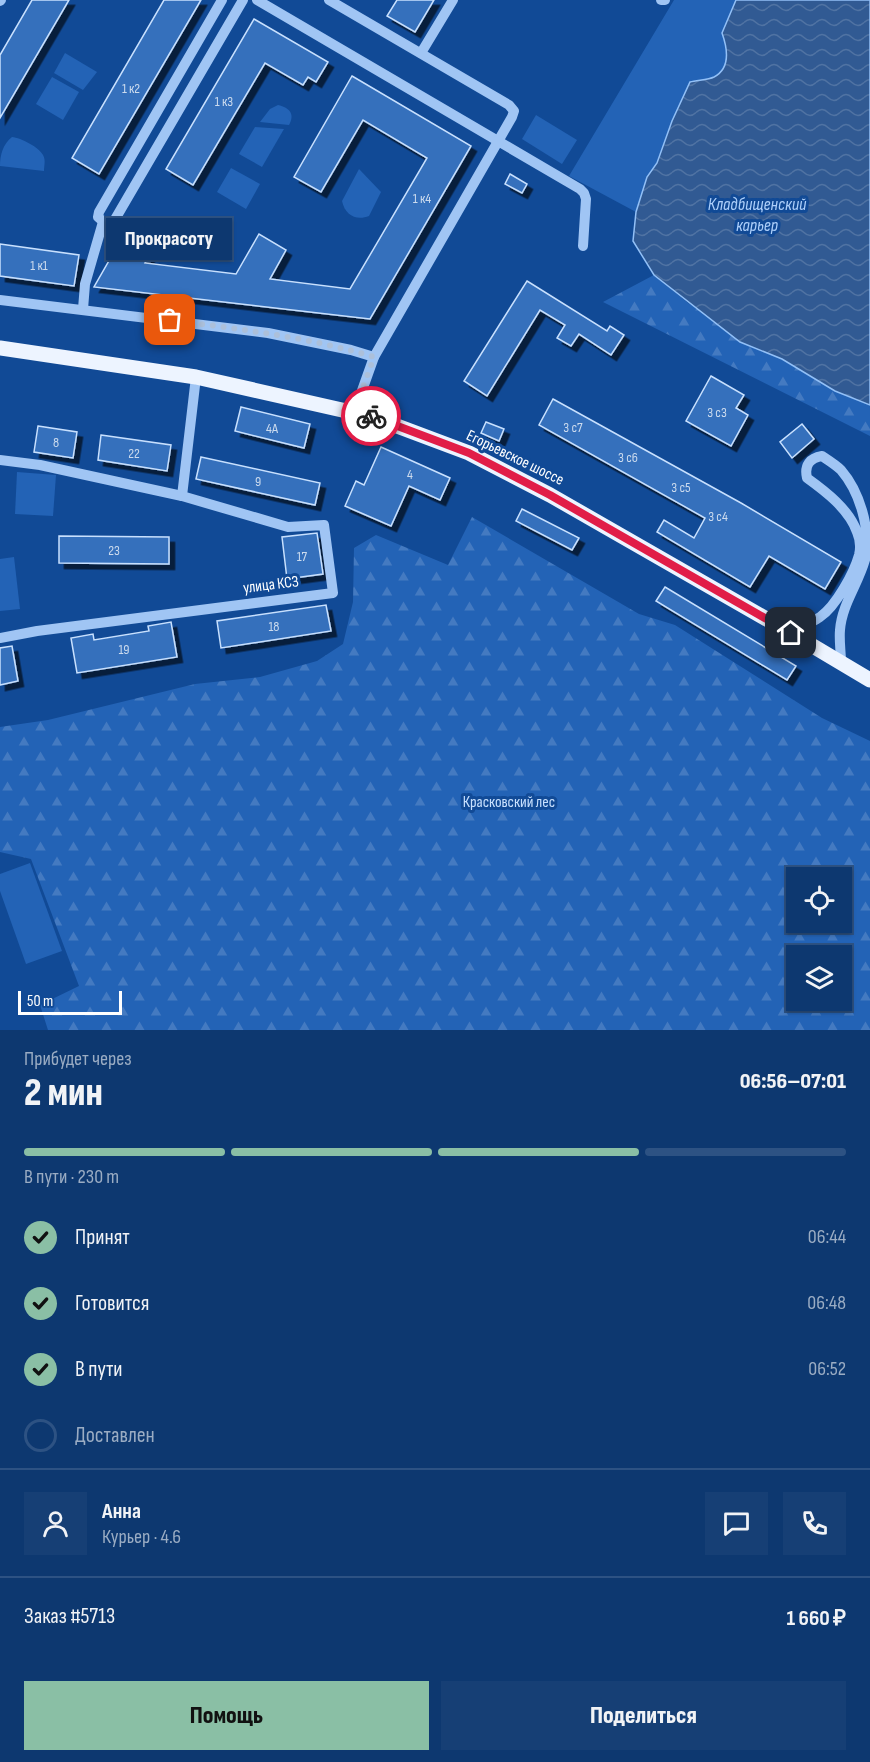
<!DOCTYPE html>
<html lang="ru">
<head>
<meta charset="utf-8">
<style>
	:root { --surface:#0d3870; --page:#163f75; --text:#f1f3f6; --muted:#9aacc3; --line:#2d5283; --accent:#8abfa5 }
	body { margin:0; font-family:"Sofia Sans Condensed",sans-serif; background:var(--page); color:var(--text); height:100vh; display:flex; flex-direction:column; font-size:22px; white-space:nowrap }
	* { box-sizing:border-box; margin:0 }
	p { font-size:20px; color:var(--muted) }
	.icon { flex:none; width:33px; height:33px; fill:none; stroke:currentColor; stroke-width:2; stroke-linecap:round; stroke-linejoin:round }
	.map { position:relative; height:1030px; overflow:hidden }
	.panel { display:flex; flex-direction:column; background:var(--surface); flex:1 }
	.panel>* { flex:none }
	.fabs { position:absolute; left:786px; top:867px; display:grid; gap:12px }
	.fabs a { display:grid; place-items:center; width:66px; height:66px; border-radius:0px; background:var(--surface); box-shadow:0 2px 4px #0004,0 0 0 2px var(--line); font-size:30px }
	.scale { position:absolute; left:18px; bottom:15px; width:104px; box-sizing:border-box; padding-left:6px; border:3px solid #fff; border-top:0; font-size:16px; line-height:21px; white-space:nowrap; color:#fff; -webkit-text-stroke:4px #114a96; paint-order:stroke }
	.pin { position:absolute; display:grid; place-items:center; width:51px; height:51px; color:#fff; margin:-26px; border-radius:12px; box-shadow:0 3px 9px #0006 }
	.courier { position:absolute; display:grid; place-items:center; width:60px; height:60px; margin:-30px; border:4px solid #e11d48; border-radius:50%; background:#fff; color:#222; box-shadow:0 2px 8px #0007 }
	.bubble { position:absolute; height:42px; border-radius:0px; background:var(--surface); box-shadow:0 2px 4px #0004,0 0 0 2px var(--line); font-size:20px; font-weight:800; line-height:42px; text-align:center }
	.headline em { font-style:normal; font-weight:800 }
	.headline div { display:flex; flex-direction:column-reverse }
	.headline { display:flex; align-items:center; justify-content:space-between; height:102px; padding:0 24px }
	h1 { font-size:39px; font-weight:800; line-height:45px }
	.bar { display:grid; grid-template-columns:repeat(4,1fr); gap:9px 6px; align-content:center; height:72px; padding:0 24px }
	.bar i { height:8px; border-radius:4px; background:var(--line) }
	.bar .selected { background:var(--accent) }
	.bar p { grid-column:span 4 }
	.line { display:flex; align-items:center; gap:15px; padding:0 24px; border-top:2px solid var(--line) }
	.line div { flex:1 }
	.round { display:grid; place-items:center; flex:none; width:63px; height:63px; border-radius:0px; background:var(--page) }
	ol { padding:0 24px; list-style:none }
	li { display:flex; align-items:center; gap:18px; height:66px }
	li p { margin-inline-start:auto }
	li .icon { padding:6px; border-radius:50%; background:var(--accent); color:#111; stroke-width:4 }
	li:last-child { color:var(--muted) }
	li i { width:33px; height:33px; border:3px solid var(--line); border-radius:50% }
	.button { display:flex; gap:12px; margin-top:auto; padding:12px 24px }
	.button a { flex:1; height:69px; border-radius:0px; background:var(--accent); color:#111; font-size:24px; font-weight:800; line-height:69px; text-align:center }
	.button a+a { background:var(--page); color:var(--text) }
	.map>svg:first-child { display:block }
	.forest { fill:url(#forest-firs); fill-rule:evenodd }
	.park { fill:#2363b6 }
	.water { fill:url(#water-waves); stroke:#92c0f7; stroke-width:1.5 }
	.building { fill:#3470bc; stroke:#c8e0fe; stroke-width:1.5; filter:url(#shadow) }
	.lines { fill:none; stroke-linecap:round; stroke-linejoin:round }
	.minor { stroke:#a0c5f4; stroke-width:10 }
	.major { stroke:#edf4ff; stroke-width:15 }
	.done { stroke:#acc0da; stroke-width:6; stroke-dasharray:0 10.8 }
	.route { stroke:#e11d48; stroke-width:8 }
	.labels { text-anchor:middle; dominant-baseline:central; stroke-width:6; stroke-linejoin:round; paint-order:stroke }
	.number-label { font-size:14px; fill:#ccdbee }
	.street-label { font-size:16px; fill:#fff; stroke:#114a96 }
	.park-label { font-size:16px; fill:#c8e0fe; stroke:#114a96 }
	.water-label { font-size:18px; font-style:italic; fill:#adcffa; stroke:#114a96 }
</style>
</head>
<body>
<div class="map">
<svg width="870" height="1030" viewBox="0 0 870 1030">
	<defs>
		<pattern id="forest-firs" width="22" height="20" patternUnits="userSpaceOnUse" patternTransform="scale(1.5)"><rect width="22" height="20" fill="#2363b6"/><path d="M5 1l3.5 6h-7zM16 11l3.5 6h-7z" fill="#447ac1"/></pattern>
		<pattern id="water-waves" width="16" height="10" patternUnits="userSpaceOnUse" patternTransform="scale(1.5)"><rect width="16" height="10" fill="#315a93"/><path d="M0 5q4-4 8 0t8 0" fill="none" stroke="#5073a3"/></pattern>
		<filter id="shadow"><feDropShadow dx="5.5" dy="5.5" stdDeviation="0" flood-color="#0009"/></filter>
	</defs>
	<rect width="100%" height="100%" fill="#114a96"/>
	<g class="forest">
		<polygon points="654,275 688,303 835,391 870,405 870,436 603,302"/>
		<path d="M472 517 639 614 675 625 822 718 870 741V1030H48L40 1005 79 986 31 859 0 852V727L48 720 195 684 260 677 317 661 343 644 353 602 354 548 376 535 448 565ZM796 878H842V922H796ZM796 956H842V1000H796Z"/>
	</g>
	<g class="park">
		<path d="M674 0H736L723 33C727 47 731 68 714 77 707 80 697 80 690 82L672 121 657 163 647 177 636 212 569 176Z"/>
		<polygon points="65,53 97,72 83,90 54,73"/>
		<polygon points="52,77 79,92 63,120 36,104"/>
		<path d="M278 105C290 108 295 114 289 125L260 122 270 109Z"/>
		<polygon points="536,115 577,140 562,164 522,139"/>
		<polygon points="255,127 284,129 262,167 239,154"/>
		<path d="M12 137C21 138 39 147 43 155 46 160 44 166 44 171L0 166C0 155 3 144 12 137Z"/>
		<polygon points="231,168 260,184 246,209 217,192"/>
		<path d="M359 169 381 192 369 216C356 221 345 215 342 201Z"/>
		<polygon points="17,472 56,475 53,516 15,514"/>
		<polygon points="14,557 20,609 0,611 0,559"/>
		<polygon points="30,863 62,951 26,964 0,891 0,874"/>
	</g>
	<path class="water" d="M736 0H870V405L835 391 782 359 740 342 654 275 633 241 636 212 647 177 657 163 672 121 690 82C697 80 708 80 714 77 731 68 727 47 722 33Z"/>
	<g class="building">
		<polygon points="32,0 69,0 0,118 0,55"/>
		<polygon points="164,0 201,0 99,174 72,158"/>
		<polygon points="397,0 434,0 415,32 387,16"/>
		<polygon points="254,19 328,62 316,82 308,77 303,85 265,63 193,185 166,169"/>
		<polygon points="352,76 471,146 370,319 94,287 134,217 162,234 145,263 236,274 259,234 286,250 270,279 350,289 427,158 363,120 321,192 294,177"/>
		<polygon points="510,174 527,184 522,193 505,184"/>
		<polygon points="0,244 79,255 74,286 0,276"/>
		<polygon points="527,281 607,331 610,326 624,335 611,355 579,334 571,346 557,338 565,325 540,310 487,396 464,381"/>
		<polygon points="711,376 744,395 736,408 748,415 731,446 686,421"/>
		<polygon points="553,399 741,503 841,562 825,589 769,556 750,587 657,532 664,520 694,538 705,518 539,425"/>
		<polygon points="241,407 310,424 304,448 235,431"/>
		<polygon points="486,422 504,429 499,441 481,433"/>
		<polygon points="802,424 814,439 792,458 780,442"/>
		<polygon points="38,426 77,432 73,458 34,452"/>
		<polygon points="101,435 171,445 167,471 98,460"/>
		<polygon points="381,447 450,478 440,500 409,486 391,526 345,506 356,481 364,485"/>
		<polygon points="201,457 320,483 315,505 196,479"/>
		<polygon points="522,509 579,538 572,550 516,521"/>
		<polygon points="317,533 323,574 287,579 282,537"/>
		<polygon points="59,536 169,537 169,564 59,563"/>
		<polygon points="665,587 796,666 787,680 656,601"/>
		<polygon points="326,605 331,631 221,648 217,621"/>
		<polygon points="171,622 177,657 77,673 71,638 93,634 94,640 149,631 148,626"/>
		<polygon points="12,646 18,681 0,685 0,648"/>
	</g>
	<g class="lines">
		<g class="minor">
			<polyline points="222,0 99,212 98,217 106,224 110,224 114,221 243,0"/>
			<polyline points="257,0 580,189 584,193 586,199 583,246"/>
			<polyline points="329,0 509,105 514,111 512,117 374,357 354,413"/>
			<polyline points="661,0 665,0"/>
			<polyline points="0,1 1,0"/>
			<polyline points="421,53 453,0"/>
			<polyline points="0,300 268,333 351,350 374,357"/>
			<polyline points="83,309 85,284 103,222"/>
			<polyline points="0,460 40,465 182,496"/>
			<path d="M785 629C797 627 809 625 820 617 836 606 854 573 859 555 861 547 860 539 857 532 849 509 825 491 807 478 804 465 810 458 822 456 828 460 836 465 841 470 860 492 870 528 866 556 860 582 842 603 840 630 839 641 841 652 841 663"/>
			<polyline points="0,638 37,631 333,593 324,525 288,527 182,496 196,377"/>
		</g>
		<polyline class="major" points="0,348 196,377 373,417 469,453 550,495 791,633 870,680"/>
	</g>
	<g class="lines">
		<path class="done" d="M170 320C238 329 308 337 374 357L354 412 371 416"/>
		<polyline class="route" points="371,416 469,453 550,495 791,633"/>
	</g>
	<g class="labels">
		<g class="number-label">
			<text x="131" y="88">1 к2</text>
			<text x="224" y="101">1 к3</text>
			<text x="422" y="198">1 к4</text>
			<text x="39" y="265">1 к1</text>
			<text x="717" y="412">3 с3</text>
			<text x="573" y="427">3 с7</text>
			<text x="272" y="428">4А</text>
			<text x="56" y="442">8</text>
			<text x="134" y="453">22</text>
			<text x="628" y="457">3 с6</text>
			<text x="410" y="474">4</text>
			<text x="258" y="481">9</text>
			<text x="681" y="487">3 с5</text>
			<text x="718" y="516">3 с4</text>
			<text x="114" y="550">23</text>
			<text x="302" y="556">17</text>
			<text x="274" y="626">18</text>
			<text x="124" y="649">19</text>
		</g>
		<g class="street-label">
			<text transform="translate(515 458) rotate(26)">Егорьевское шоссе</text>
			<text transform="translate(271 585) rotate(-7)">улица КСЗ</text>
		</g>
		<g class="park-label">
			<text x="509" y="802">Красковский лес</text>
		</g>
		<g class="water-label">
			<text x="757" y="204">Кладбищенский<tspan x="757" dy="21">карьер</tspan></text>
		</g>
	</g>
</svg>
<div class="fabs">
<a><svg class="icon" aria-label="locate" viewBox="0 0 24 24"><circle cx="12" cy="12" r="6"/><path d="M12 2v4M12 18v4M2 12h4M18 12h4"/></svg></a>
<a><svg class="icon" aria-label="layers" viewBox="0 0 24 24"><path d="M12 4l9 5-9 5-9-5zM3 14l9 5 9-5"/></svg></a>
</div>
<div class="scale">50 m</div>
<div class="pin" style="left:170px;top:320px;background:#ea580c"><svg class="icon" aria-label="bag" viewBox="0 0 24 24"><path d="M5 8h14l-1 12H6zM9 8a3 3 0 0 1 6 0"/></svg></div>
<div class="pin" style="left:791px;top:633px;background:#1f2937"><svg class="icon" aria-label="home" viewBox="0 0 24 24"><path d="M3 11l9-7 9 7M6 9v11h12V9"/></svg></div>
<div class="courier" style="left:371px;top:416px"><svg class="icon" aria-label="bike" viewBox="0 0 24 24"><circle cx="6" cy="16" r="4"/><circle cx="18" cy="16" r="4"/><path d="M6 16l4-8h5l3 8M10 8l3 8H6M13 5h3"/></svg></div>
<div class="bubble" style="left:106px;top:218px;width:126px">Прокрасоту</div>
</div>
<section class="panel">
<div class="headline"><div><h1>2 мин</h1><p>Прибудет через</p></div><em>06:56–07:01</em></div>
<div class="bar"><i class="selected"></i><i class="selected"></i><i class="selected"></i><i></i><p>В пути · 230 m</p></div>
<ol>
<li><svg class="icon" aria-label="check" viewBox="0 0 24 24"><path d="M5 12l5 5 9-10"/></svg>Принят<p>06:44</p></li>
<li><svg class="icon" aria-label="check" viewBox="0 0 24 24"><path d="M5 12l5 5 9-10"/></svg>Готовится<p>06:48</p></li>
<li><svg class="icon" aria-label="check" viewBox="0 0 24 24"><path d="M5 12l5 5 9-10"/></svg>В пути<p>06:52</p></li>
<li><i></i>Доставлен</li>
</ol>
<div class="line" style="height:108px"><a class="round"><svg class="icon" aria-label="person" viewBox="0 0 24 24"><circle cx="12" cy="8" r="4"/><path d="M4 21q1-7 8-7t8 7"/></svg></a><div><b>Анна</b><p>Курьер · 4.6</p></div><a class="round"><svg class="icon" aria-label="chat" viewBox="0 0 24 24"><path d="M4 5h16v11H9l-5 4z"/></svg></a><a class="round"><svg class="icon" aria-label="phone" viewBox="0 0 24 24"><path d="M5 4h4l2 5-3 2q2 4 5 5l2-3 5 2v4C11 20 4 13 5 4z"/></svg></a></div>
<div class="line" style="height:78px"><div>Заказ #5713</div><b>1 660 ₽</b></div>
<div class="button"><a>Помощь</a><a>Поделиться</a></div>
</section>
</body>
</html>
